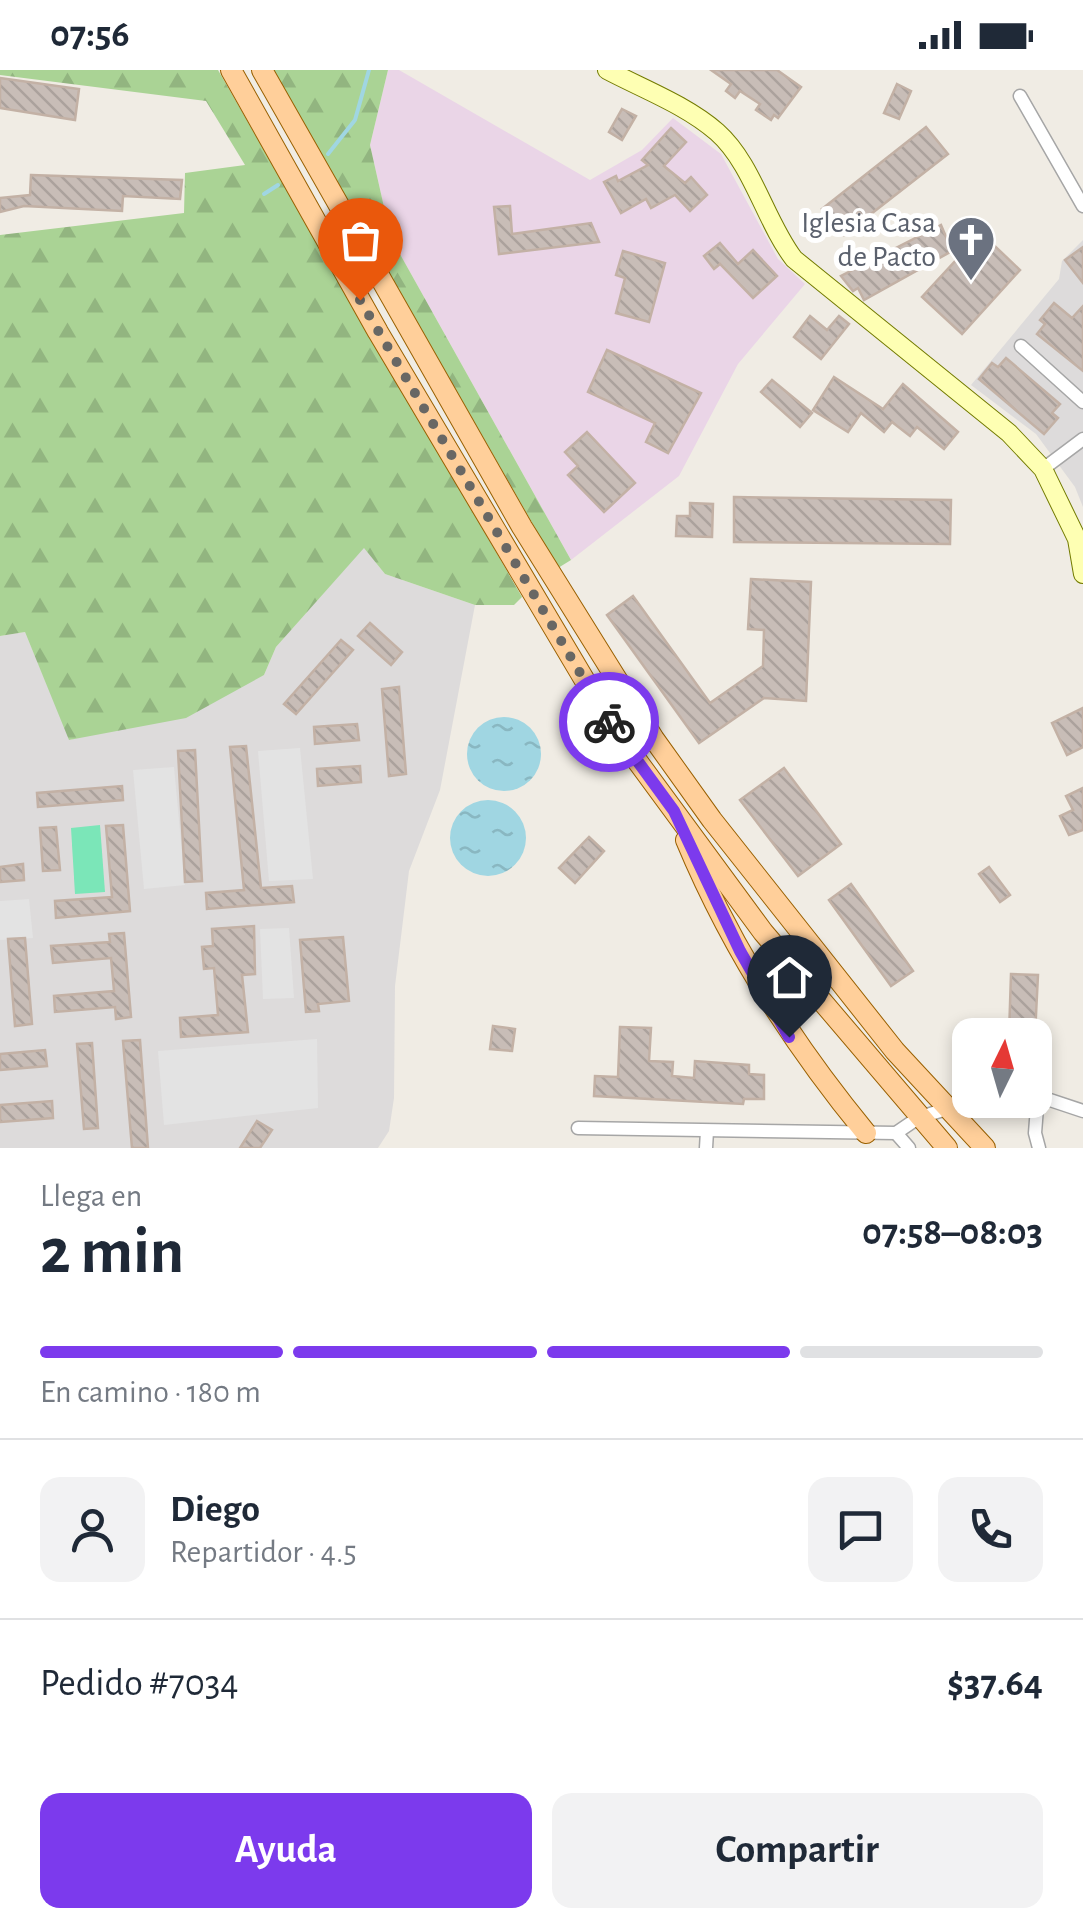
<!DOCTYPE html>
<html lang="es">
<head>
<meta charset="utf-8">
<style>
	:root { --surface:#fff; --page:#f2f2f3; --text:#1f2937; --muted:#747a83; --line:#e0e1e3; --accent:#7c3aed }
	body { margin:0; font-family:"Alegreya Sans",sans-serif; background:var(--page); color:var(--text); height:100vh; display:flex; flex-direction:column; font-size:38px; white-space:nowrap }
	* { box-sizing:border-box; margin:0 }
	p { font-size:32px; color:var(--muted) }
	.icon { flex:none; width:55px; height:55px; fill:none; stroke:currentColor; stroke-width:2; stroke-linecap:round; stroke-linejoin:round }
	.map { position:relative; height:1078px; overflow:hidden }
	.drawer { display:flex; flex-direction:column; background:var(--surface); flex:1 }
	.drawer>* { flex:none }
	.needle { width:65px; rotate:5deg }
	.buttons { position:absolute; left:952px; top:948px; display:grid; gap:20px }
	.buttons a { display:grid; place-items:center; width:100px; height:100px; border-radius:20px; background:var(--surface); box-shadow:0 5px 15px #0003; font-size:50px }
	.pin { position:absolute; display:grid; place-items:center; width:85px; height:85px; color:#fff; margin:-102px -42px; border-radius:50% 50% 50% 0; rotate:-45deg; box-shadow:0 0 10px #0007 }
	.pin .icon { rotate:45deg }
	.courier { position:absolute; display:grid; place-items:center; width:100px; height:100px; margin:-50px; border:8px solid #7c3aed; border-radius:50%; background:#fff; color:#222; box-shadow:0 2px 12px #0007 }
	.summary em { font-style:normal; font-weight:700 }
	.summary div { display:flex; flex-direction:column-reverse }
	.summary { display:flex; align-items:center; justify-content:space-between; height:170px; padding:0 40px }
	h1 { font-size:65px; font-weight:700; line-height:75px }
	.bar { display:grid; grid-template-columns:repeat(4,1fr); gap:15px 10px; align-content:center; height:120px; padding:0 40px }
	.bar i { height:12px; border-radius:8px; background:var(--line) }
	.bar .current { background:var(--accent) }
	.bar p { grid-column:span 4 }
	.line { display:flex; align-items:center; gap:25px; padding:0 40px; border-top:2px solid var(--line) }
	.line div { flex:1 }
	.round { display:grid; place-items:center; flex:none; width:105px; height:105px; border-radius:20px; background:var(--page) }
	.primary-button { display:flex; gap:20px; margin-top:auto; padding:20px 40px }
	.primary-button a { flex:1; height:115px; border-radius:20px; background:var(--accent); color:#fff; font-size:40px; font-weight:700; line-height:115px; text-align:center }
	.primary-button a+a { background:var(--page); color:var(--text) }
	.status { display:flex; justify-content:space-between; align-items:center; height:70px; padding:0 50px; background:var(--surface); direction:ltr }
	.status svg { height:28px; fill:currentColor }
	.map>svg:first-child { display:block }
	.residential { fill:#dddbdb }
	.industrial { fill:#ead5e7 }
	.forest { fill:url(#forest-firs) }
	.pitch { fill:#7be6b8 }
	.parking { fill:#e3e3e3 }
	.water { fill:url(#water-ripples) }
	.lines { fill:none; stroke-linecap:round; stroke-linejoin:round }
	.stream { stroke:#a0d6e2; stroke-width:4 }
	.building { fill:url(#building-back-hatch); stroke:#c3b1a5; stroke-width:2.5 }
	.street-casing { stroke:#a6a6a6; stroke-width:15 }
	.secondary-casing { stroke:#737b00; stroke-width:20 }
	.primary-casing { stroke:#996000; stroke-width:22 }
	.street { stroke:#fff; stroke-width:12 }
	.secondary { stroke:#feffb3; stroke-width:18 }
	.primary { stroke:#ffcf9a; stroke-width:20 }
	.done { stroke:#686764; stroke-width:10; stroke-dasharray:0 18 }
	.route { stroke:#7c3aed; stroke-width:12 }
	.labels { text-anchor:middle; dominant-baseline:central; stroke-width:10; stroke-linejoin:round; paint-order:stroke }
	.worship-label { font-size:30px; fill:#5b616d; stroke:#fff; text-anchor:end }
</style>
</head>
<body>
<div class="status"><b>07:56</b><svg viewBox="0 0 49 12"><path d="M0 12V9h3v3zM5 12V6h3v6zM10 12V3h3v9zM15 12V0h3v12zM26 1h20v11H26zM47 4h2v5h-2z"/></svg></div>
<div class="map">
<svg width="1083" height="1078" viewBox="0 0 1083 1078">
	<defs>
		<pattern id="forest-firs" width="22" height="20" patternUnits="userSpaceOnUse" patternTransform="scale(2.5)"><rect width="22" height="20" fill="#aad395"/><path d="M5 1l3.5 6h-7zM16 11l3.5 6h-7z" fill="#92b580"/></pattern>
		<pattern id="water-ripples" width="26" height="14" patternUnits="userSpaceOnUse" patternTransform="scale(2.5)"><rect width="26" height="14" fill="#a0d6e2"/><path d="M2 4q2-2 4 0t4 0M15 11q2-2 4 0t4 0" fill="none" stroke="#89b7c1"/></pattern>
		<pattern id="building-back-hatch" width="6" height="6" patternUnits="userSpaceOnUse" patternTransform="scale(2.5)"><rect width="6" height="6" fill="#c8bdb7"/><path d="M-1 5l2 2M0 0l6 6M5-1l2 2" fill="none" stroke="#aba29d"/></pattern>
	</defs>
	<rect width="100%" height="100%" fill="#f0ece4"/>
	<g class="residential">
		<polygon points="1083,170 1083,437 1075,417 1036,364 971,315 1059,209 1062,191"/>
		<polygon points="364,477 385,504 475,535 440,720 409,801 395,916 394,1028 389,1061 378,1078 0,1078 0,566 25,562 70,670 264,605 276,577"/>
	</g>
	<polygon class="industrial" points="388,0 399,0 590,110 642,80 673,48 721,84 778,189 805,214 738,294 679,406 571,490 391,168 370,75"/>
	<g class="forest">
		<polygon points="0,0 218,0 522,527 514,535 475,535 385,504 364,478 276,577 264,605 186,648 69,670 25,562 0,566 0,165 184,143 185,103 245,95 206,31 0,5"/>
		<polygon points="273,0 388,0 370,75 391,168 571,490 558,498"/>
	</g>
	<polygon class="pitch" points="100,755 105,822 75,824 71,758"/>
	<g class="parking">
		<polygon points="300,678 313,809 269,811 258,681"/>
		<polygon points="174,697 185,815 144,819 133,700"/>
		<polygon points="29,829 33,868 0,870 0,831"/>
		<polygon points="289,858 294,928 263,929 260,859"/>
		<polygon points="317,969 318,1038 164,1055 158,981"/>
	</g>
	<g class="water">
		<circle cx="504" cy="684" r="37"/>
		<circle cx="488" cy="768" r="38"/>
	</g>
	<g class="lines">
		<g class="stream">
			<polyline points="328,84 355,50 369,0"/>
			<polyline points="264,124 278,115"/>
		</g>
	</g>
	<g class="building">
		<polygon points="711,0 777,0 801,17 778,48 774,45 771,50 756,40 760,34 740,21 735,28 726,21 731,14"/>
		<polygon points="0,8 79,19 75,50 0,38"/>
		<polygon points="897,14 911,21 899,49 884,43"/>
		<polygon points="622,39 636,46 622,70 609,62"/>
		<polygon points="926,57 948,84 844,165 822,139"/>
		<polygon points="671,58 686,72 664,96 685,113 691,107 707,125 690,141 675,125 651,138 646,129 621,143 604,112 616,106 618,111 648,95 642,90"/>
		<polygon points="31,105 182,110 180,129 123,126 122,141 24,136 0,142 0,128 30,125"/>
		<polygon points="510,136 512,164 591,153 599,172 499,184 494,137"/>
		<polygon points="941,155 952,181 864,230 858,218 853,221 841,206"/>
		<polygon points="981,163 1020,200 962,264 922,227"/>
		<polygon points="720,173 738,194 753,180 777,206 753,228 720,194 714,199 704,186"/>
		<polygon points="1083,177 1083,213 1065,190"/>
		<polygon points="623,181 665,193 649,252 616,243 625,208 616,205"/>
		<polygon points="1054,233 1072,248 1083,236 1083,301 1037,264 1045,254 1040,250"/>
		<polygon points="810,246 827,260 839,246 849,254 821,289 794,267"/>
		<polygon points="607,280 701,323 668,383 646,372 655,353 588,322"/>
		<polygon points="1006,288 1060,334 1052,343 1058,348 1044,364 979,309 992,293 998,297"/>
		<polygon points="834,307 883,339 903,314 958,362 944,379 917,357 910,366 892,352 884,362 861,343 848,362 813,340"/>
		<polygon points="772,310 812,343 800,357 761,322"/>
		<polygon points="587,362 635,413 604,442 568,405 578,396 565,382"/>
		<polygon points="734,427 951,430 950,474 734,472"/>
		<polygon points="690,433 713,434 712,467 676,466 677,446 690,446"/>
		<polygon points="751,509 811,512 806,631 764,628 699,673 607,545 633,526 710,633 763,596 764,560 748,559"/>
		<polygon points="370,553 402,582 391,595 358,566"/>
		<polygon points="341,570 353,580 296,644 284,634"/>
		<polygon points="399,617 406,704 389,706 382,619"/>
		<polygon points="1083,638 1083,677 1067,685 1052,653"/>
		<polygon points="357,654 359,670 315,674 314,657"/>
		<polygon points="246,676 261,818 292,816 294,832 207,839 206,823 244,820 230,677"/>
		<polygon points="195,680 202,811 185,812 178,681"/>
		<polygon points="360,696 361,712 318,716 317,699"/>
		<polygon points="784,698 841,774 798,806 740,730"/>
		<polygon points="122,716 123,730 38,737 37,723"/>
		<polygon points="1083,718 1083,760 1069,765 1060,746 1073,740 1066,726"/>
		<polygon points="123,755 130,841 56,848 55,831 112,827 106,756"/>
		<polygon points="56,757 60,800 43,801 40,758"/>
		<polygon points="589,767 604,781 575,813 559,798"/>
		<polygon points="23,794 24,810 0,812 0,797"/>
		<polygon points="989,797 1010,825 1000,832 979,804"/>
		<polygon points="851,814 913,901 891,916 829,830"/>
		<polygon points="254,856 255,904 242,905 248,962 181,967 180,948 218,945 214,898 204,899 202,877 213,876 212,859"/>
		<polygon points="124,863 131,947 116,949 115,937 55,942 54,926 114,921 111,888 53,893 51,876 110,872 109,864"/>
		<polygon points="343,867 349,931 318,934 319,941 306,942 300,870"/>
		<polygon points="25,868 32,954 15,956 8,869"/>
		<polygon points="1011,904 1038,905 1035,965 1009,965"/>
		<polygon points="493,956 515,959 512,981 490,979"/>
		<polygon points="620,957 651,958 649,991 673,992 672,1006 694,1008 695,991 749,995 749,1004 764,1005 764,1029 744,1029 743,1034 594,1026 595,1006 618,1007"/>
		<polygon points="140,970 148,1078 132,1078 123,971"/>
		<polygon points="92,973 98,1058 84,1059 77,974"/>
		<polygon points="45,980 47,996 0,1000 0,984"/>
		<polygon points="52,1031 53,1048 0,1052 0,1035"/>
		<polygon points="257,1051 272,1060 260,1078 240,1078"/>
	</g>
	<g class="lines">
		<g class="street-casing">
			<g id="street">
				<polyline points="1020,26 1083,136"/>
				<polyline points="1021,276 1083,332"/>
				<polyline points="1043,399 1083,369"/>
				<polyline points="1035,1025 1083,1041"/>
				<polyline points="1038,1025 1035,1063 1039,1078"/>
				<polyline points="578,1058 896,1063 918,1048 974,1030"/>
				<polyline points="896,1063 909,1078"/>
				<polyline points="706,1078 707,1061"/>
			</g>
		</g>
		<g class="secondary-casing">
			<path id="secondary" d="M607 0C643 19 686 35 717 62 753 94 765 151 794 189L1009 363 1043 399 1077 469 1083 504"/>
		</g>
		<g class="primary-casing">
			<g id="primary">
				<polyline points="231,0 378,262 613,658 763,862 947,1078"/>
				<polyline points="262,0 522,457 654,669 712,750 895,981 985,1078"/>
				<path d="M686 770C731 878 792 973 866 1063"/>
			</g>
		</g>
		<use href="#street" class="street"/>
		<use href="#secondary" class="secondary"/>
		<use href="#primary" class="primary"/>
	</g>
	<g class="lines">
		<polyline class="done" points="360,230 609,652"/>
		<polyline class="route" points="609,652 674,741 740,881 789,967"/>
	</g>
	<defs>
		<g id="church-pin" transform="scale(2.5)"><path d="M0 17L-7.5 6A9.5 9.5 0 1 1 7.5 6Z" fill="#6b7280" stroke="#fff"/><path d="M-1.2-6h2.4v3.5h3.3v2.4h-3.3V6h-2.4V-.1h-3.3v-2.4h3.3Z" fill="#fff"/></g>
	</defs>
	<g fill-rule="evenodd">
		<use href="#church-pin" x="971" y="170"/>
	</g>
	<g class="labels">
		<g class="worship-label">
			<text x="936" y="153">Iglesia Casa<tspan x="936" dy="34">de Pacto</tspan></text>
		</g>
	</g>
</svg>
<div class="buttons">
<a><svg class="needle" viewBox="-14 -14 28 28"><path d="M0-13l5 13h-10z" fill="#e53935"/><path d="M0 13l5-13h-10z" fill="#747a83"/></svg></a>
</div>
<div class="pin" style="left:360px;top:230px;background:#ea580c"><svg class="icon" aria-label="bag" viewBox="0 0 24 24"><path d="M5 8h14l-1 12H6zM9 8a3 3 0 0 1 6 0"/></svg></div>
<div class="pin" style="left:789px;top:967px;background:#1f2937"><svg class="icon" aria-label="home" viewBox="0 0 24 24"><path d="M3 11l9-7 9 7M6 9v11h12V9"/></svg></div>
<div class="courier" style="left:609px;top:652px"><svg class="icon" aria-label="bike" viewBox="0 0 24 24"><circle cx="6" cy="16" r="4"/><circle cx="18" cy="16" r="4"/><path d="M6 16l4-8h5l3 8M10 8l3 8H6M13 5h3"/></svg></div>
</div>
<section class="drawer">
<div class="summary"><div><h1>2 min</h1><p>Llega en</p></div><em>07:58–08:03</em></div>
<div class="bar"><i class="current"></i><i class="current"></i><i class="current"></i><i></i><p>En camino · 180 m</p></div>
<div class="line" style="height:180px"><a class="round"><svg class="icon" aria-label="person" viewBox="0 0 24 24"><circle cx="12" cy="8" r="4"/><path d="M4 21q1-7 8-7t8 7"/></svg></a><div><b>Diego</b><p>Repartidor · 4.5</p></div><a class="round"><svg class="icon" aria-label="chat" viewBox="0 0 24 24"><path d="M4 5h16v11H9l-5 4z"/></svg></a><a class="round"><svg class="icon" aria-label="phone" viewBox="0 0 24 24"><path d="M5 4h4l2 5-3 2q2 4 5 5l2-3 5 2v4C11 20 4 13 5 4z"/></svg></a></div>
<div class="line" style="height:130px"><div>Pedido #7034</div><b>$37.64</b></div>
<div class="primary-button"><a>Ayuda</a><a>Compartir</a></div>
</section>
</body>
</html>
